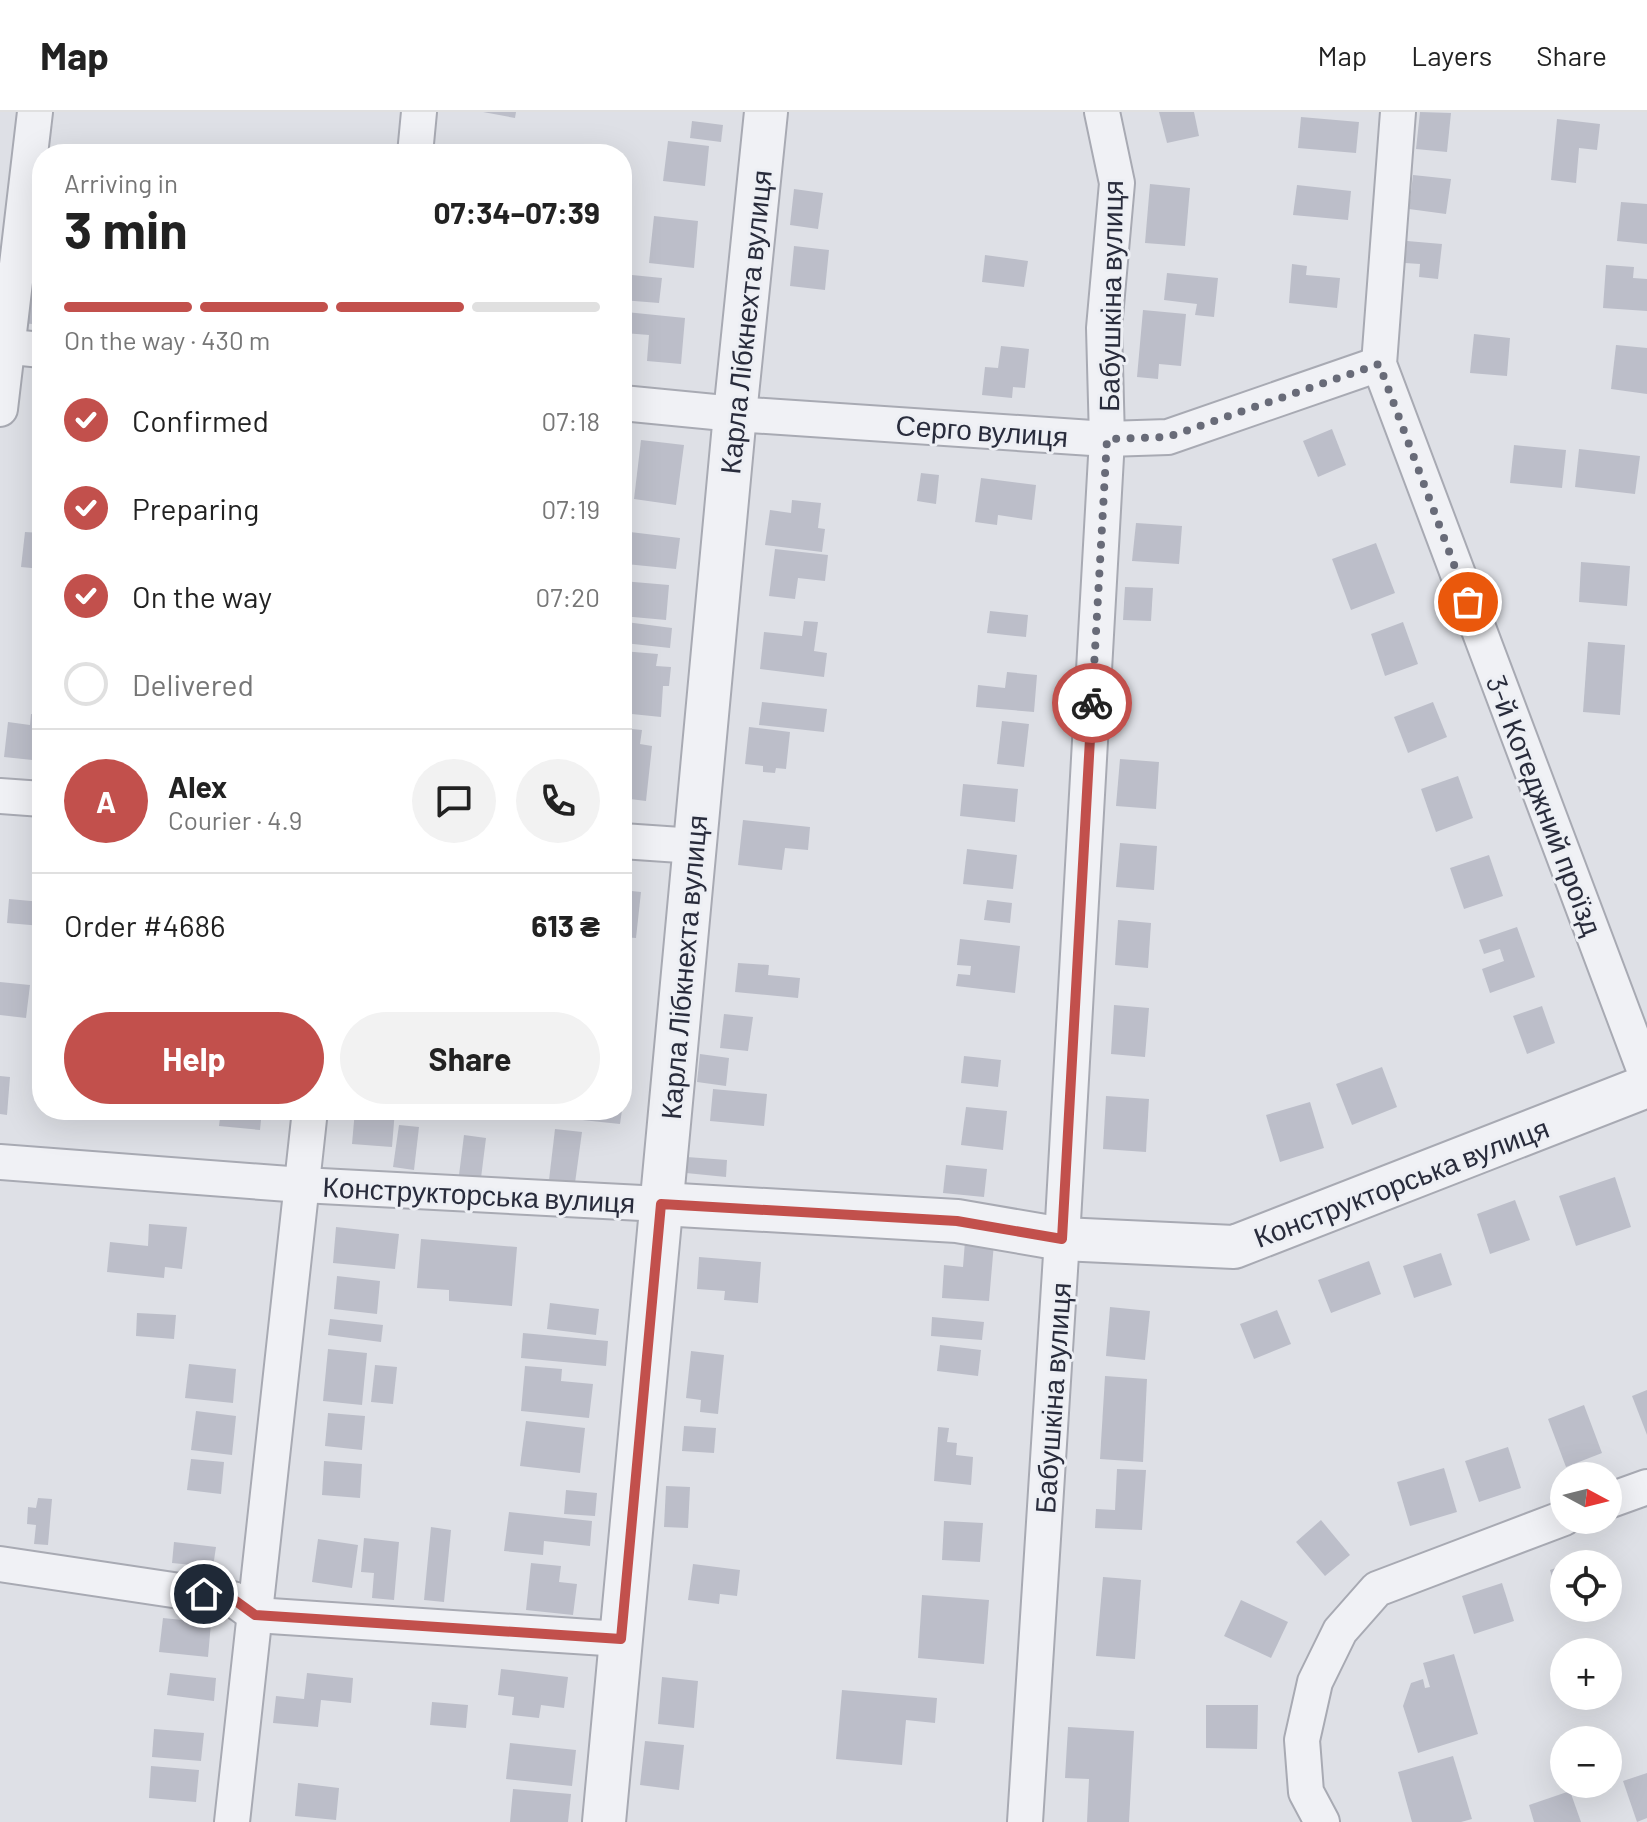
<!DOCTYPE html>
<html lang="en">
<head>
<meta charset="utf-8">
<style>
	:root { --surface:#fff; --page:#f2f2f2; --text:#222; --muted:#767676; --line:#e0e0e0; --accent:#c2504c }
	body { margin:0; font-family:Barlow,sans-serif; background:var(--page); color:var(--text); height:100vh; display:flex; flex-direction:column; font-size:30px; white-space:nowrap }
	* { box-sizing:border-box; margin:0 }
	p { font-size:26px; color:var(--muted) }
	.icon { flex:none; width:44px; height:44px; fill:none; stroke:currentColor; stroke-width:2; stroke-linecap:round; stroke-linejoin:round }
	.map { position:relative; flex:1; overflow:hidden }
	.details { position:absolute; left:32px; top:32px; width:600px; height:976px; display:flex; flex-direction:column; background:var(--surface); border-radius:32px; box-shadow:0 8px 32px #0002 }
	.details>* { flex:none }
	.needle { width:52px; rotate:97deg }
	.fabs { position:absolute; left:1550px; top:1350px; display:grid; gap:16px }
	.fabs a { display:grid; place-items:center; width:72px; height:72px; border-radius:50%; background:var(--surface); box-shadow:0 8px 32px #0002; font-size:40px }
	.pin { position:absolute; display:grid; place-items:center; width:68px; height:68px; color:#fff; margin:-34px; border:4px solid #fff; border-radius:50%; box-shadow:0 2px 8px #0007 }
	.courier { position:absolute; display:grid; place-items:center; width:80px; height:80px; margin:-40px; border:6px solid #c2504c; border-radius:50%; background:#fff; color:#222; box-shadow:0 2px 10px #0007 }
	.summary em { font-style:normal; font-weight:700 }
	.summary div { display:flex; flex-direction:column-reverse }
	.summary { display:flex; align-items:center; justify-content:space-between; height:136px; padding:0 32px }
	h1 { font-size:52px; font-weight:700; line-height:60px }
	.bar { display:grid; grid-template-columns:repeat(4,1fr); gap:12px 8px; align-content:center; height:96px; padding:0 32px }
	.bar i { height:10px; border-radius:6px; background:var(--line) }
	.bar .selected { background:var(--accent) }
	.bar p { grid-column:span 4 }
	.line { display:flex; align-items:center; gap:20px; padding:0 32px; border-top:2px solid var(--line) }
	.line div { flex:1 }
	.round { display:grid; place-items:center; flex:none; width:84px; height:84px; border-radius:42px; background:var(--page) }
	ol { padding:0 32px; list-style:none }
	li { display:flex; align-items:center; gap:24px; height:88px }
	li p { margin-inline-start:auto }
	li .icon { padding:8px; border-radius:50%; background:var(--accent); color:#fff; stroke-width:4 }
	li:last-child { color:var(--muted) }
	li i { width:44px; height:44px; border:4px solid var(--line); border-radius:50% }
	.button { display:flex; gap:16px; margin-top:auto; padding:16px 32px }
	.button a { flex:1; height:92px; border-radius:48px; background:var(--accent); color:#fff; font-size:32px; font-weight:700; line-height:92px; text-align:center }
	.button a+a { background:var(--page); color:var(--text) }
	header { display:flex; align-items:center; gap:48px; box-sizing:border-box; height:112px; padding:0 40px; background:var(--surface); border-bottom:2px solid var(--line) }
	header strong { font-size:38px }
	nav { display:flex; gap:44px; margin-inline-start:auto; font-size:28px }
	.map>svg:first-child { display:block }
	.building { fill:#bcbec9 }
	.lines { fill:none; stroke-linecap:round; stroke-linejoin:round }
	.minor-casing { stroke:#a8aab3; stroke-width:38 }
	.tertiary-casing { stroke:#a8aab3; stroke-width:46 }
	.minor { stroke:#f0f1f5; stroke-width:34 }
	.tertiary { stroke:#f0f1f5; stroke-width:42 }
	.done { stroke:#686b78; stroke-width:8; stroke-dasharray:0 14.4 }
	.route { stroke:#c2504c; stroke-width:10 }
	.labels { text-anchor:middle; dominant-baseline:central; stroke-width:6; stroke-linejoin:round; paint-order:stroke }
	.street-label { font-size:28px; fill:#292c3c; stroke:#edeff4 }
</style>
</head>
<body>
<header>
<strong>Map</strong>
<nav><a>Map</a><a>Layers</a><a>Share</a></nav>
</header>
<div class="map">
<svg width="1647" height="1710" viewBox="0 0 1647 1710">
	<rect width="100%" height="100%" fill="#dee0e6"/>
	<g class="building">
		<polygon points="483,0 516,0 515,6"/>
		<polygon points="1159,0 1194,0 1199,24 1167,31"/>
		<polygon points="1420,0 1451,1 1447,40 1416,37"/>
		<polygon points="1301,5 1359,10 1356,41 1298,36"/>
		<polygon points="1557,7 1600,12 1597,38 1579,36 1576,71 1551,68"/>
		<polygon points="692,9 723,13 721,30 690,26"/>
		<polygon points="668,29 709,34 705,74 663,69"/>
		<polygon points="1413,63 1451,67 1446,102 1409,97"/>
		<polygon points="1150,72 1190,76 1185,134 1145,131"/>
		<polygon points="1297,73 1351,79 1348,108 1293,103"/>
		<polygon points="794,77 823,81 818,117 790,113"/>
		<polygon points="1621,90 1647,92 1647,132 1617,129"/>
		<polygon points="654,104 698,109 694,156 649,151"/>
		<polygon points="1407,129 1442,132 1438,167 1419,165 1420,152 1405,151"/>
		<polygon points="794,134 829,138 825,178 790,174"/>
		<polygon points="985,143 1028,149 1024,175 982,170"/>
		<polygon points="1292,152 1307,154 1306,163 1340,166 1337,196 1289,191"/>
		<polygon points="1606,153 1634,155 1633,166 1647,167 1647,199 1603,196"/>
		<polygon points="1167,161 1218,166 1214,205 1195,203 1197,192 1164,188"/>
		<polygon points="622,162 662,166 659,191 622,188"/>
		<polygon points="24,186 42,188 42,213 22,211"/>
		<polygon points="1143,198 1186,202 1181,254 1159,252 1158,267 1137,265"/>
		<polygon points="626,200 685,206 681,252 647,249 649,223 624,221"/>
		<polygon points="1474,222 1510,226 1507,264 1470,261"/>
		<polygon points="1616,233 1647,236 1647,282 1611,277"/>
		<polygon points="1001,234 1029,237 1025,276 1013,275 1012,286 982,283 985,255 998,256"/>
		<polygon points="1332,317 1346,353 1318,365 1303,329"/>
		<polygon points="641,328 684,333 676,393 634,387"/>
		<polygon points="1514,333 1566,338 1562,376 1510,371"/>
		<polygon points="1579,337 1640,344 1635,382 1575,375"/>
		<polygon points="921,361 939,363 936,392 917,389"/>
		<polygon points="981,366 1036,373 1032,408 998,403 997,413 975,410"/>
		<polygon points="792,388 821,391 818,416 825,417 822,440 765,433 770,398 791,401"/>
		<polygon points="1136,411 1182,414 1179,452 1132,449"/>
		<polygon points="25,420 42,421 42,457 21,455"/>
		<polygon points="630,420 680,426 676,457 626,452"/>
		<polygon points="1376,431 1395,481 1351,498 1332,447"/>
		<polygon points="775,437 828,443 825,469 798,466 795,487 769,484"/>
		<polygon points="1581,450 1630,454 1627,494 1579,490"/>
		<polygon points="622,469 669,473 666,508 622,504"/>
		<polygon points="1125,475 1153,476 1151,509 1123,508"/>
		<polygon points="990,499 1028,503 1026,525 987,521"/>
		<polygon points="804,509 818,510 814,539 827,541 824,565 760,557 764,520 802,524"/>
		<polygon points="626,510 672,516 670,536 624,531"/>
		<polygon points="1403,510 1418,552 1385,564 1371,522"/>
		<polygon points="1588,530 1625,533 1620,603 1583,600"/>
		<polygon points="622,539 658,542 656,554 671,555 669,574 663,574 661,605 622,601"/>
		<polygon points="1007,560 1037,563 1034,600 976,595 978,573 1005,576"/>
		<polygon points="762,590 827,597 824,620 759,613"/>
		<polygon points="1433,590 1447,625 1408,641 1394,605"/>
		<polygon points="31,602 42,603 42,649 4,645 8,610 30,613"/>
		<polygon points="1002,609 1029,612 1024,655 997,652"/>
		<polygon points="749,615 790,620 786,657 776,656 775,661 763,660 763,654 745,652"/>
		<polygon points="622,616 642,618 640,632 652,634 646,689 622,686"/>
		<polygon points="1120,647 1159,650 1156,697 1116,694"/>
		<polygon points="1458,664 1473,706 1436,720 1421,677"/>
		<polygon points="963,672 1018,677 1015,710 960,704"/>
		<polygon points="743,708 810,715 808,738 785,736 782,758 738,753"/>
		<polygon points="1120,731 1157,734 1154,778 1116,775"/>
		<polygon points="967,737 1017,743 1013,777 963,772"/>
		<polygon points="1489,743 1503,784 1464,797 1450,756"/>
		<polygon points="622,778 641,780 636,826 622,825"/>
		<polygon points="9,787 42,790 42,814 7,811"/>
		<polygon points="987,788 1012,791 1010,811 984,808"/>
		<polygon points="1118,808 1151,811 1148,856 1115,853"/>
		<polygon points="1517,815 1535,865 1490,881 1482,857 1504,849 1500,837 1484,842 1479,828"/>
		<polygon points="960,827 1020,834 1015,881 956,874 958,862 970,863 971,854 957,853"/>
		<polygon points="738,851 769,853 768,863 800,866 798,886 735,880"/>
		<polygon points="0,870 30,873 26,906 0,903"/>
		<polygon points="1114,893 1149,896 1145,945 1111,942"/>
		<polygon points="1542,894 1555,931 1527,942 1513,904"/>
		<polygon points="724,902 753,905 748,939 720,936"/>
		<polygon points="700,942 729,946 726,974 697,970"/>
		<polygon points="964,944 1001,948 998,975 961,971"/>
		<polygon points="1382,955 1397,995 1352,1013 1336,972"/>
		<polygon points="0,964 10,965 7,1003 0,1002"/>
		<polygon points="713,977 767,982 764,1014 710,1009"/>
		<polygon points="1106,984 1149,987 1146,1040 1103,1037"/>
		<polygon points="1310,990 1324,1036 1280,1050 1266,1003"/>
		<polygon points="966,995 1007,999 1003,1038 961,1033"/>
		<polygon points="221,998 262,998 260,1018 219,1014"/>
		<polygon points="355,998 395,998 392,1035 352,1032"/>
		<polygon points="564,998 622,998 620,1012 563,1006"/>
		<polygon points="399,1013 419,1015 414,1058 393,1055"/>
		<polygon points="555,1017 582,1020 575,1071 549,1068"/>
		<polygon points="464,1023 486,1026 481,1066 459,1063"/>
		<polygon points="687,1045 727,1048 726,1065 686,1061"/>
		<polygon points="946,1053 987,1057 984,1085 943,1081"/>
		<polygon points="1615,1065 1631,1115 1576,1134 1559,1084"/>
		<polygon points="1515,1088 1530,1128 1490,1142 1477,1102"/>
		<polygon points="149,1112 187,1115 182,1157 165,1155 164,1166 107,1160 110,1130 148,1134"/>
		<polygon points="336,1115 399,1122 395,1157 333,1151"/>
		<polygon points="421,1127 517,1135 512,1194 449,1189 449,1178 417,1176"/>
		<polygon points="965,1129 994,1131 989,1189 942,1186 944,1153 963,1155"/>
		<polygon points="1441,1141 1452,1173 1414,1186 1403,1154"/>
		<polygon points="699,1145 761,1150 758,1191 724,1188 725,1179 697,1177"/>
		<polygon points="1369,1149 1381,1182 1331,1201 1318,1168"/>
		<polygon points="337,1164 380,1169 377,1202 334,1197"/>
		<polygon points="550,1191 599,1197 596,1223 547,1217"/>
		<polygon points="1110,1195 1150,1199 1145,1248 1106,1244"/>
		<polygon points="1277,1198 1291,1232 1254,1247 1240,1212"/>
		<polygon points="137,1201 176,1203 174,1227 136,1224"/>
		<polygon points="932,1205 984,1210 982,1228 931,1224"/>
		<polygon points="330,1207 383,1213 381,1230 328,1223"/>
		<polygon points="523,1221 608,1229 606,1254 521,1246"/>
		<polygon points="940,1233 981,1238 978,1264 937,1259"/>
		<polygon points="328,1237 367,1241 362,1293 323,1289"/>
		<polygon points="691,1239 724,1243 718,1302 700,1300 701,1288 686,1286"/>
		<polygon points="189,1252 236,1257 233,1291 185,1286"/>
		<polygon points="375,1253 397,1255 393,1292 371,1290"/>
		<polygon points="525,1254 562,1257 561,1269 593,1272 589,1306 521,1299"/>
		<polygon points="1105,1264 1147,1267 1143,1350 1100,1347"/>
		<polygon points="1647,1278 1647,1323 1632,1284"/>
		<polygon points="1584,1293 1602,1341 1566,1355 1548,1307"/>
		<polygon points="196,1299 236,1304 232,1343 191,1338"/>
		<polygon points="328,1301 365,1304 362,1338 325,1334"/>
		<polygon points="526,1309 585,1316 580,1361 520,1354"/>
		<polygon points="684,1314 716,1316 714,1341 682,1339"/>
		<polygon points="938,1315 949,1316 947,1330 957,1331 956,1343 973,1345 971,1373 934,1369"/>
		<polygon points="1508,1335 1521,1376 1479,1390 1465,1349"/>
		<polygon points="191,1347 224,1350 221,1382 187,1378"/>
		<polygon points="324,1349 362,1352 360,1386 322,1383"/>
		<polygon points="1444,1356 1457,1400 1410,1414 1397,1370"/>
		<polygon points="1117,1357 1146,1358 1142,1418 1095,1416 1096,1397 1115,1398"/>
		<polygon points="666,1374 690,1375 688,1416 664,1415"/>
		<polygon points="566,1378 597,1381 595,1404 564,1402"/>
		<polygon points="38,1386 52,1387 48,1433 34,1432 36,1413 27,1412 28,1395 36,1396"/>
		<polygon points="509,1400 592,1409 590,1434 544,1429 543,1443 504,1439"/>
		<polygon points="1321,1408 1350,1443 1325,1464 1296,1430"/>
		<polygon points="944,1409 983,1411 980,1450 942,1448"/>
		<polygon points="431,1415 451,1418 444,1490 424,1488"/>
		<polygon points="364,1426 399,1430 394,1488 372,1486 374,1461 361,1460"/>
		<polygon points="318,1427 358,1433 352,1476 312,1470"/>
		<polygon points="174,1430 216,1435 213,1455 172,1451"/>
		<polygon points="531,1451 561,1454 559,1470 577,1472 573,1503 526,1498"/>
		<polygon points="693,1452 740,1458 737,1484 720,1482 719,1492 688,1488"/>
		<polygon points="1564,1453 1564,1492 1561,1493 1550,1458"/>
		<polygon points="1103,1465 1141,1468 1135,1547 1096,1544"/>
		<polygon points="1502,1471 1514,1509 1474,1522 1462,1484"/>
		<polygon points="922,1483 989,1488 984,1552 918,1546"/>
		<polygon points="1241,1488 1288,1510 1271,1546 1224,1524"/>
		<polygon points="163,1506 211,1511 208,1545 159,1540"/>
		<polygon points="1454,1542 1478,1622 1418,1641 1403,1594 1411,1571 1423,1567 1425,1576 1430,1575 1423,1551"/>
		<polygon points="501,1557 568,1565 564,1596 541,1593 539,1606 512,1603 514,1585 498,1583"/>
		<polygon points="170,1561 216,1566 214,1589 167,1583"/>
		<polygon points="307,1561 353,1566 351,1591 321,1588 318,1615 273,1611 276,1584 304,1587"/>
		<polygon points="662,1565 698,1569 694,1616 658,1612"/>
		<polygon points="842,1578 937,1586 935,1611 906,1608 902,1653 836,1647"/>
		<polygon points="432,1590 468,1593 466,1616 430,1613"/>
		<polygon points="1206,1593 1258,1593 1257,1637 1206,1636"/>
		<polygon points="1068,1615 1134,1619 1129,1710 1087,1710 1089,1667 1065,1666"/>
		<polygon points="154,1617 204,1621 201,1649 152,1645"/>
		<polygon points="645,1629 684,1633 679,1678 640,1673"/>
		<polygon points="510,1631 576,1638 572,1674 506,1667"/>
		<polygon points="1453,1644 1472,1707 1461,1710 1412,1710 1398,1660"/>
		<polygon points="151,1654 199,1658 196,1690 149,1686"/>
		<polygon points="1647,1661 1647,1706 1637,1710 1623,1669"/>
		<polygon points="298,1671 339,1676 336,1708 295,1704"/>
		<polygon points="513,1677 571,1682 568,1710 510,1710"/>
		<polygon points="1570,1679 1581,1710 1534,1710 1529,1693"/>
	</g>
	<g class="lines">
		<g class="minor-casing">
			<g id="minor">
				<polyline points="1398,0 1379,252 1647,965"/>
				<polyline points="415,42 419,0"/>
				<polyline points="0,234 42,238"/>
				<polyline points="622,291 735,302 1107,327 1168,325 1379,252"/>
				<polyline points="0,297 35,0"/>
				<polyline points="0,684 42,687"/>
				<polyline points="622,729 695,734"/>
				<polyline points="0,1050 302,1073 661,1092"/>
				<polyline points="1608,1389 1647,1375"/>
				<polyline points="0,1452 233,1487 255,1503 621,1527"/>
				<polyline points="232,1710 310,998"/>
				<polyline points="1025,1710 1062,1127 1107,327 1104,216 1117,71 1102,0"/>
				<polyline points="1322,1710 1306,1680 1302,1628 1315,1570 1340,1519 1377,1477 1564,1406"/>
			</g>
		</g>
		<g class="tertiary-casing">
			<g id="tertiary">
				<polyline points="661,1092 957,1109 1062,1127 1234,1135 1647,974"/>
				<polyline points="604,1710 735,302 766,0"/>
			</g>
		</g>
		<use href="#minor" class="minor"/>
		<use href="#tertiary" class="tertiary"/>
	</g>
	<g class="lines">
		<polyline class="done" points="1092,591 1107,327 1168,325 1379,252 1468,490"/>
		<polyline class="route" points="204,1482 233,1487 255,1503 621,1527 661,1092 957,1109 1062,1127 1092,591"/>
	</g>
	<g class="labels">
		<g class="street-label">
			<text transform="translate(1110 184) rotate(-89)">Бабушкіна вулиця</text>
			<text transform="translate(745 210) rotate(-84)">Карла Лібкнехта вулиця</text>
			<text transform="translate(982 318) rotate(4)">Серго вулиця</text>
			<text transform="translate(1545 693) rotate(69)">3-й Котеджний проїзд</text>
			<text transform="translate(683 855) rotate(-85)">Карла Лібкнехта вулиця</text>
			<text transform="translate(1401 1070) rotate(-21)">Конструкторська вулиця</text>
			<text transform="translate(479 1082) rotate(3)">Конструкторська вулиця</text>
			<text transform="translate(1052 1286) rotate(-86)">Бабушкіна вулиця</text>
		</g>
	</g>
</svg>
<div class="fabs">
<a><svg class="needle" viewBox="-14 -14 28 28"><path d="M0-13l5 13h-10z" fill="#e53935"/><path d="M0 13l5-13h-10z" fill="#767676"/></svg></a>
<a><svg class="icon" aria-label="locate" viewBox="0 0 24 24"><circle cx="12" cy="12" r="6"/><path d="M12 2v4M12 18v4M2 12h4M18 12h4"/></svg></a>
<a>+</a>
<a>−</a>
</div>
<div class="pin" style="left:1468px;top:490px;background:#ea580c"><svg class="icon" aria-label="bag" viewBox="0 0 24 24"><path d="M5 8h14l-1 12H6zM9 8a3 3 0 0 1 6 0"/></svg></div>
<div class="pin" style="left:204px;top:1482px;background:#1f2937"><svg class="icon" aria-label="home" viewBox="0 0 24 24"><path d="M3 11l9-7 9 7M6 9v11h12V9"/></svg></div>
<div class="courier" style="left:1092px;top:591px"><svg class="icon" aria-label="bike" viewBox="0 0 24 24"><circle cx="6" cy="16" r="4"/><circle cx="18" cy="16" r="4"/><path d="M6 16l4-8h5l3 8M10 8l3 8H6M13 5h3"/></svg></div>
<section class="details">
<div class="summary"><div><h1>3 min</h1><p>Arriving in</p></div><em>07:34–07:39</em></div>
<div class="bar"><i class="selected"></i><i class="selected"></i><i class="selected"></i><i></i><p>On the way · 430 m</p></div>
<ol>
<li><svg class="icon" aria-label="check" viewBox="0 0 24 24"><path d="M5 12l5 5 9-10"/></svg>Confirmed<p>07:18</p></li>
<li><svg class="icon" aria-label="check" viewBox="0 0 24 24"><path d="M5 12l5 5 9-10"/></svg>Preparing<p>07:19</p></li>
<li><svg class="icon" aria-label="check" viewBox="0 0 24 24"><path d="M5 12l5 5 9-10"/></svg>On the way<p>07:20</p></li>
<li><i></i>Delivered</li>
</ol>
<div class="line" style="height:144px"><b class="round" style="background:var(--accent);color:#fff">A</b><div><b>Alex</b><p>Courier · 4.9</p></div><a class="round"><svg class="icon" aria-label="chat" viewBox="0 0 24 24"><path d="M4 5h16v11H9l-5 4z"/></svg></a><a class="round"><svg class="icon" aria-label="phone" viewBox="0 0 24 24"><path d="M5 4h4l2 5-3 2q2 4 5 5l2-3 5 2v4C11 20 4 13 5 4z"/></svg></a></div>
<div class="line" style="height:104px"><div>Order #4686</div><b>613 ₴</b></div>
<div class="button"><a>Help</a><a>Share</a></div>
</section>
</div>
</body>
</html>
